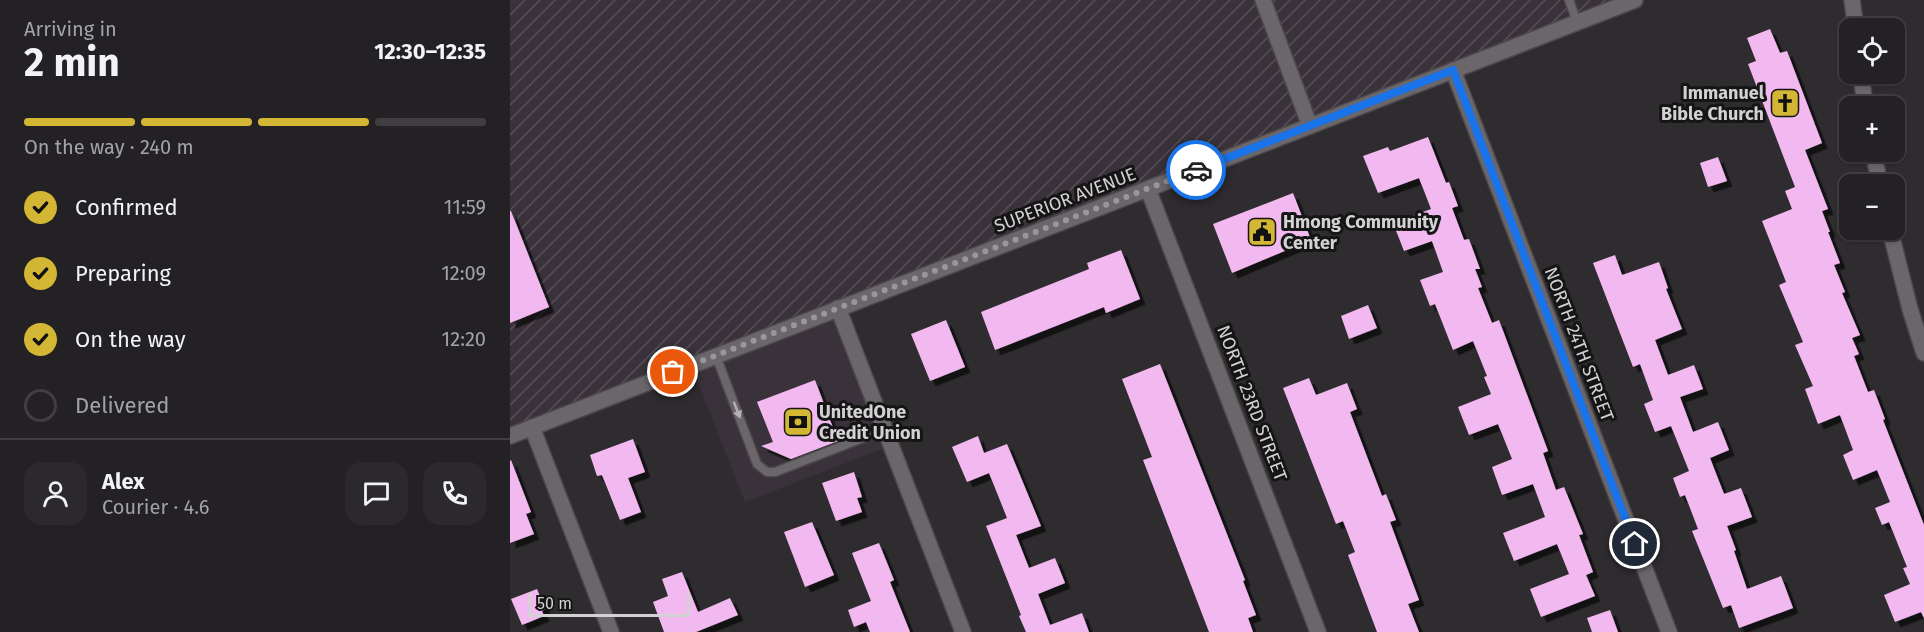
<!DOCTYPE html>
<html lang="en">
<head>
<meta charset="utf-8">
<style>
	:root { --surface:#232123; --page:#2b292b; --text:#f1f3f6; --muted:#a3a3a6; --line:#403e41; --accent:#d4b635 }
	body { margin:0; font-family:"Fira Sans",sans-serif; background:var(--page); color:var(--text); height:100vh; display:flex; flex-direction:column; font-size:22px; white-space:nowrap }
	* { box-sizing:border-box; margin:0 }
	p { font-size:20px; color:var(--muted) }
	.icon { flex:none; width:33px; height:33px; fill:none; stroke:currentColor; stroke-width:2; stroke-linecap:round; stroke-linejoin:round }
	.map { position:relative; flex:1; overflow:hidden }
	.drawer { display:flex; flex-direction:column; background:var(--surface); width:510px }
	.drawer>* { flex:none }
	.fabs { position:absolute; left:1329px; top:18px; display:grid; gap:12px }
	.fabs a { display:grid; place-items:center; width:66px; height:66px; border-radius:12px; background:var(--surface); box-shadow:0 2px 4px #0004,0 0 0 2px var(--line); font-size:30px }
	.scale { position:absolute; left:18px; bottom:15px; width:162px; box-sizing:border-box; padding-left:6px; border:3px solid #d4d1d4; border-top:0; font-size:16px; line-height:21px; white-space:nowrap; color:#d4d1d4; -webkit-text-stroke:4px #161516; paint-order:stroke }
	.pin { position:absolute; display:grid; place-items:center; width:51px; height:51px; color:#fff; margin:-26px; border:3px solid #fff; border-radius:50%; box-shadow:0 2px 6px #0007 }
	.courier { position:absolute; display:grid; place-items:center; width:60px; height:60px; margin:-30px; border:4px solid #1a73e8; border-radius:50%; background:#fff; color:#222; box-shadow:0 2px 8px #0007 }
	.overview em { font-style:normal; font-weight:700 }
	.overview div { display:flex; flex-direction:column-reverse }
	.overview { display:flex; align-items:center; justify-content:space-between; height:102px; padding:0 24px }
	h1 { font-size:39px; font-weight:700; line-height:45px }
	.bar { display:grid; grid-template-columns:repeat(4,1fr); gap:9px 6px; align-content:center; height:72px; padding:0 24px }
	.bar i { height:8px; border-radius:4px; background:var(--line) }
	.bar .active { background:var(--accent) }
	.bar p { grid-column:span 4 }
	.line { display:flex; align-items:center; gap:15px; padding:0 24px; border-top:2px solid var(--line) }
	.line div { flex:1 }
	.round { display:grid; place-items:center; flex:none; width:63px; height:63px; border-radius:18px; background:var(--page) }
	ol { padding:0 24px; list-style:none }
	li { display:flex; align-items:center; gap:18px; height:66px }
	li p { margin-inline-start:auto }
	li .icon { padding:6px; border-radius:50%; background:var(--accent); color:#111; stroke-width:4 }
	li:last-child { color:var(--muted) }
	li i { width:33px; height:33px; border:3px solid var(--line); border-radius:50% }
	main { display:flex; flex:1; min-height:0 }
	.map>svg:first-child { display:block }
	.built { fill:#3a323a }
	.industrial { fill:url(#industrial-furrows) }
	.building { fill:#f1b9f0; filter:url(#shadow) }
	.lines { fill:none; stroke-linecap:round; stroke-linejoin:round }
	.service-casing { stroke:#4c494c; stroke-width:11 }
	.minor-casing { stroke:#4c494c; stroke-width:18 }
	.tertiary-casing { stroke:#4c494c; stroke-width:18 }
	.service { stroke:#6b666a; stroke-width:8 }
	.minor { stroke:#6b666a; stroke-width:15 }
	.tertiary { stroke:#6b666a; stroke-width:15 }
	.oneway { fill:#b4b1b4 }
	.done { stroke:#9a979a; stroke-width:6; stroke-dasharray:0 10.8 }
	.route { stroke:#1a73e8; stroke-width:8 }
	.labels { text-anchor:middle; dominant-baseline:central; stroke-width:6; stroke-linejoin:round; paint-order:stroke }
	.poi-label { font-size:18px; font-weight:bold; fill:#d4d1d4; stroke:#161516; text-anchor:start }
	.street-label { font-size:18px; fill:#d4d1d4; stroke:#161516 }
</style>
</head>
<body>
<main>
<section class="drawer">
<div class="overview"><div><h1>2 min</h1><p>Arriving in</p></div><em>12:30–12:35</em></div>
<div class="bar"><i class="active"></i><i class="active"></i><i class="active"></i><i></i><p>On the way · 240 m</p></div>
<ol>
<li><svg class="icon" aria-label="check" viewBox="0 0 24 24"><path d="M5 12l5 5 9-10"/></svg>Confirmed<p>11:59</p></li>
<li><svg class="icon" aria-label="check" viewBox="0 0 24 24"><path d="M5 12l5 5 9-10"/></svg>Preparing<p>12:09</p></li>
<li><svg class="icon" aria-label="check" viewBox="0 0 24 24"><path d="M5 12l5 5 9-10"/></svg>On the way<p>12:20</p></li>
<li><i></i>Delivered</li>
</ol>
<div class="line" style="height:108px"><a class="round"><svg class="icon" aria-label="person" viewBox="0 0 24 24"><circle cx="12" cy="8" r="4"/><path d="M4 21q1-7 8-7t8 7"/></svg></a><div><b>Alex</b><p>Courier · 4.6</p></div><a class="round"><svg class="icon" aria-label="chat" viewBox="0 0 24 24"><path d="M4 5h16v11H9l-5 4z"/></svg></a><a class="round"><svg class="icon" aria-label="phone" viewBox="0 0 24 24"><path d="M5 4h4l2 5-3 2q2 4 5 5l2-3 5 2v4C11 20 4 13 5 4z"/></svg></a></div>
</section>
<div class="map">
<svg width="1414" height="632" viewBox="0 0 1414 632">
	<defs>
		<pattern id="industrial-furrows" width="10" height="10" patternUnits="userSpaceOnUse" patternTransform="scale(1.5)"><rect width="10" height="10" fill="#3a323a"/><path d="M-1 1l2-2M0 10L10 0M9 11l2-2" fill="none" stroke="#564f56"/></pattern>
		<filter id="shadow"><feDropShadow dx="5.5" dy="5.5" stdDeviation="0" flood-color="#0009"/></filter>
	</defs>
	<rect width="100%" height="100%" fill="#2f2c2f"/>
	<polygon class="built" points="328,308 382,445 235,502 181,365"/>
	<polygon class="industrial" points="0,0 1125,0 0,436"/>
	<g class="building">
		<polygon points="1260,29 1270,53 1277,51 1312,143 1295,150 1318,209 1312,211 1320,232 1318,232 1330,263 1324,265 1335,292 1332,293 1350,335 1342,338 1349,354 1344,356 1358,392 1364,390 1375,419 1373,420 1414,525 1414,618 1411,612 1385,622 1374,595 1400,584 1393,568 1397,567 1379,522 1372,525 1365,508 1380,502 1367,470 1343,480 1333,455 1343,450 1330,415 1308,424 1295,389 1303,386 1285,345 1293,342 1269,285 1276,282 1252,221 1282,209 1275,191 1285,187 1238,64 1246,61 1237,38"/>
		<polygon points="918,137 936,183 939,182 948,206 942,208 954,240 959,239 970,269 965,269 972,287 968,288 982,323 989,320 1038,451 1033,453 1046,490 1054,487 1073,534 1069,535 1083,572 1076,575 1085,596 1031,617 1020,589 1059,574 1047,544 1004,561 993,533 1035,517 1023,484 992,495 982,467 1002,459 988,424 959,435 948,407 981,394 974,377 977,376 963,341 943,350 925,304 920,306 910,280 933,272 922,241 894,251 883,223 921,209 909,178 868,193 853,156 878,147 880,151"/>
		<polygon points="1208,157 1217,181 1198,187 1190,163"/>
		<polygon points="783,193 801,240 722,273 703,224"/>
		<polygon points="0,211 1,211 39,307 0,323"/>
		<polygon points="611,250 630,299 596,313 594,307 485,350 471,312 579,269 577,263"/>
		<polygon points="1105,255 1112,275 1149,262 1158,288 1156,289 1172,329 1145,340 1158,375 1184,365 1193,389 1170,397 1183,432 1208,422 1219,450 1200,458 1214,494 1231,488 1242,517 1217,526 1226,550 1224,551 1237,589 1271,576 1283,608 1229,628 1221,605 1213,608 1182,531 1188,529 1175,495 1170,497 1163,478 1179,471 1161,426 1145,432 1134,404 1143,400 1130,364 1123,367 1083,263"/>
		<polygon points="858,305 867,328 839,339 831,316"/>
		<polygon points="436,320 455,367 420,381 401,334"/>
		<polygon points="650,364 735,580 733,581 746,615 738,618 743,632 699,632 633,460 642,457 612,379"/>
		<polygon points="799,378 806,395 837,383 847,409 840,412 872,496 876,494 886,520 880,522 909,600 898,604 909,632 867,632 838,555 845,552 833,521 826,524 773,388"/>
		<polygon points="305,380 328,441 281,459 251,446 263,442 247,402"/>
		<polygon points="468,436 474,453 497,444 531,526 506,535 519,568 545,558 555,583 528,594 540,625 572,613 579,632 516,632 509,616 511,615 476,526 497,518 479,473 457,482 442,447"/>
		<polygon points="123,439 135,472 118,478 131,512 110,520 92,475 87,476 80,455"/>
		<polygon points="1,460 21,512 16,514 24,534 0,543 0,461"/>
		<polygon points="344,472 352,497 347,498 352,512 326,521 312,483"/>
		<polygon points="302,522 324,575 295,587 274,532"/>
		<polygon points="369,543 384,580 380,582 400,632 360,632 356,622 344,627 338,610 361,601 342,553"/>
		<polygon points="172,572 188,612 220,598 228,615 186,632 154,632 143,602 158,596 152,579"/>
		<polygon points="27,589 35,609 32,611 34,616 12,625 1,599"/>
		<polygon points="1100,610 1108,632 1082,632 1077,618"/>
	</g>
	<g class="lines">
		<g class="service-casing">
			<g id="service">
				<polyline points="1059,0 1067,22"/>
				<polyline points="206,356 247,464 257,472 265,472 376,429"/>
			</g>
		</g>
		<g class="minor-casing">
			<g id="minor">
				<polyline points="753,0 800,126"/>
				<polyline points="1342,0 1346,28"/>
				<polyline points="943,70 1159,632"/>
				<polyline points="1351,74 1355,106"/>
				<polyline points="1363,152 1370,184"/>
				<polyline points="638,189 808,632"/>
				<polyline points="1380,230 1400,309 1414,353"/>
				<polyline points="328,308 453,632"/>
				<polyline points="22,427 101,632"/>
			</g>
		</g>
		<g class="tertiary-casing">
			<polyline id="tertiary" points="0,436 1125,0"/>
		</g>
		<use href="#service" class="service"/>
		<use href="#minor" class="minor"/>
		<use href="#tertiary" class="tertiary"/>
	</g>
	<defs><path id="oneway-solid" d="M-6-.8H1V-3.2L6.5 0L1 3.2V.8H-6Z" transform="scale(1.5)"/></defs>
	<use class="oneway" href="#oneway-solid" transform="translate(227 410) rotate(69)"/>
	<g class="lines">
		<polyline class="done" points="163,372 686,170"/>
		<polyline class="route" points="686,170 943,70 1125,544"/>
	</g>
	<defs>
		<g id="church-square" transform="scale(1.5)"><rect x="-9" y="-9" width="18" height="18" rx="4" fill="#d4b635" stroke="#161516"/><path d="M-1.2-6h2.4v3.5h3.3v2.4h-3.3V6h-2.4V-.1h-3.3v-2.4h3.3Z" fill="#111"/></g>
		<g id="civic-square" transform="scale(1.5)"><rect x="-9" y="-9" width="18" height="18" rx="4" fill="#d4b635" stroke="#161516"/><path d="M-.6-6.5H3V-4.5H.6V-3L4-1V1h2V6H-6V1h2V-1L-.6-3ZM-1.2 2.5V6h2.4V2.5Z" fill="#111"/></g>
		<g id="bank-square" transform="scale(1.5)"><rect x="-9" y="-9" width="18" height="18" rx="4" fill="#d4b635" stroke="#161516"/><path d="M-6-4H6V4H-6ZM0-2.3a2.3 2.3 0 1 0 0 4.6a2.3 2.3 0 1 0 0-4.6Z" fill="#111"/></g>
	</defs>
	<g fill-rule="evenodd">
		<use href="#church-square" x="1275" y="103"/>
		<use href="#civic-square" x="752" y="232"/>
		<use href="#bank-square" x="288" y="422"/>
	</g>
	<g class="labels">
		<g class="poi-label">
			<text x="1254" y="93" text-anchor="end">Immanuel<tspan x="1254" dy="21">Bible Church</tspan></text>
			<text x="773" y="222">Hmong Community<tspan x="773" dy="21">Center</tspan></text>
			<text x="309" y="412">UnitedOne<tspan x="309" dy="21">Credit Union</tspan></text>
		</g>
		<g class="street-label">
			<text transform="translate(555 200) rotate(-21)">SUPERIOR AVENUE</text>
			<text transform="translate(1069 344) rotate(69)">NORTH 24TH STREET</text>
			<text transform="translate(742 403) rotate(69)">NORTH 23RD STREET</text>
		</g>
	</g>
</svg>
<div class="fabs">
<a><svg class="icon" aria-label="locate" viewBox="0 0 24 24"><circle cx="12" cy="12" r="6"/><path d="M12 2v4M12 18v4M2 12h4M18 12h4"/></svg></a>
<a>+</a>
<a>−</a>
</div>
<div class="scale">50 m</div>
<div class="pin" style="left:163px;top:372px;background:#ea580c"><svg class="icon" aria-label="bag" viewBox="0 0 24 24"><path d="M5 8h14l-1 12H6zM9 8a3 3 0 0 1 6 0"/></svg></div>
<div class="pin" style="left:1125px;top:544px;background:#1f2937"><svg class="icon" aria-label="home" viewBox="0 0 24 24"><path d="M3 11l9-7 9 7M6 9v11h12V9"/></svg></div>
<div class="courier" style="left:686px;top:170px"><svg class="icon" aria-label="car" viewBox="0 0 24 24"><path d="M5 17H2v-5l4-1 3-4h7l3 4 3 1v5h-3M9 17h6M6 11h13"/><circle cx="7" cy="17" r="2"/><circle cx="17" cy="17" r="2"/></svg></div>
</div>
</main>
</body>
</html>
